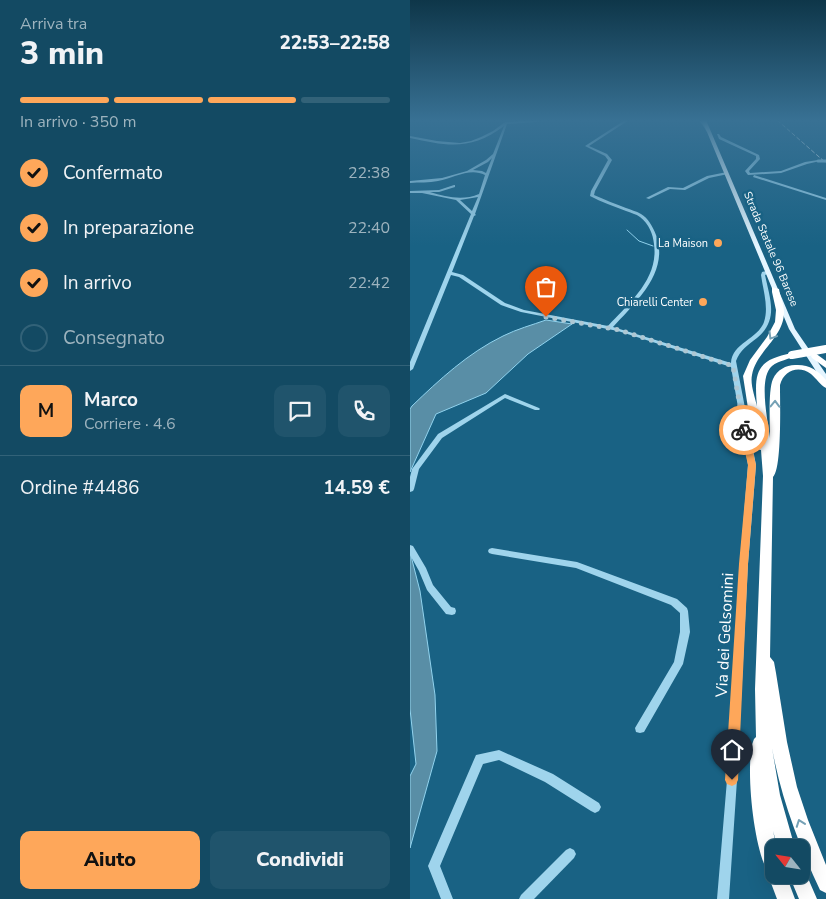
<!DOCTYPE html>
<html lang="it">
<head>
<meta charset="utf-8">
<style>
	:root { --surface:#134a63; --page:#20546c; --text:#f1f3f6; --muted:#9db3be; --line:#326278; --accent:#fea75a }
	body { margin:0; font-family:"Nunito Sans",sans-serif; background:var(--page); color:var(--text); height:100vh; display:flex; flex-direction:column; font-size:19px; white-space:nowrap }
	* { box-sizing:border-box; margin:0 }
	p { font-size:16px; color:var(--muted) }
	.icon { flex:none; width:28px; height:28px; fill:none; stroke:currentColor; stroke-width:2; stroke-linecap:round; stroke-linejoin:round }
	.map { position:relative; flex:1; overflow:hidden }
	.sheet { display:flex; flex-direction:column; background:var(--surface); width:410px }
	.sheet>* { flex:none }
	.needle { width:32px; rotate:300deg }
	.buttons { position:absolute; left:355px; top:839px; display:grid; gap:10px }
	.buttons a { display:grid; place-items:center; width:45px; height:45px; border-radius:10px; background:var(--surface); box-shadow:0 5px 20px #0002,0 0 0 1px var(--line); font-size:25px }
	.pin { position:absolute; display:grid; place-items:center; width:42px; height:42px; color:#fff; margin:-51px -21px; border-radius:50% 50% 50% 0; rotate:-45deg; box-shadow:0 0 5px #0007 }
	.pin .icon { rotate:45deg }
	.courier { position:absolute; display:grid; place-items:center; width:50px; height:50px; margin:-25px; border:4px solid #fea75a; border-radius:50%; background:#fff; color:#222; box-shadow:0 1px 6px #0007 }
	.headline em { font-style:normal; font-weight:800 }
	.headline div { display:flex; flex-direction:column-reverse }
	.headline { display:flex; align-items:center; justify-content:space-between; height:85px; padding:0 20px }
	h1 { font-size:32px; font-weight:800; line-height:38px }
	.bar { display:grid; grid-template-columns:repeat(4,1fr); gap:8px 5px; align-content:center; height:60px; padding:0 20px }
	.bar i { height:6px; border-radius:4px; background:var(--line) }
	.bar .selected { background:var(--accent) }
	.bar p { grid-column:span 4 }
	.line { display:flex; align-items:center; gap:12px; padding:0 20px; border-top:1px solid var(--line) }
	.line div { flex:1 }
	.round { display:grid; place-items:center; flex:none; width:52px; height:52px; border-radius:10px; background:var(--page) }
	ol { padding:0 20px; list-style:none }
	li { display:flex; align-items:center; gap:15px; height:55px }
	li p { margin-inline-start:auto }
	li .icon { padding:5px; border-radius:50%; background:var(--accent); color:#111; stroke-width:4 }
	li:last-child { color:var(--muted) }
	li i { width:28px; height:28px; border:2px solid var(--line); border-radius:50% }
	.button { display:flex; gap:10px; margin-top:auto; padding:10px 20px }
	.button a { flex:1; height:58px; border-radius:10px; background:var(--accent); color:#111; font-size:20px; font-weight:800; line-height:58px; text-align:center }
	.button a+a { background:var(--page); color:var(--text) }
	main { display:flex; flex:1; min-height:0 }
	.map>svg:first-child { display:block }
	.water { fill:#598ea6; stroke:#91d3ee }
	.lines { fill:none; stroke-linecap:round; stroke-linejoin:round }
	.stream { stroke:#91d3ee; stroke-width:1 }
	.minor { fill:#9fd4ec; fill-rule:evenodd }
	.major { fill:#e4f5ff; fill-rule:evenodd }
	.highway { fill:#fff; fill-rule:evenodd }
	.rail { stroke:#fff; stroke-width:1; stroke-dasharray:4.5 2; stroke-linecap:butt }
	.minor-bridge { stroke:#9fd4ec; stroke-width:3 }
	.highway-bridge { stroke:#fff; stroke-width:8 }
	.oneway { stroke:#75a1b5 }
	.route { fill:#fea75a }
	.done { stroke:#aec8d4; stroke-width:5; stroke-dasharray:0 9 }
	.poi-dot { fill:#fea75a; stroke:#196284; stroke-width:2 }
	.labels { text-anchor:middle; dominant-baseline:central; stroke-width:5; stroke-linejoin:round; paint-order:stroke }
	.far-poi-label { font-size:11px; fill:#fff; stroke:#196284; text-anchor:end }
	.far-street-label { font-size:11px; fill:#fff; stroke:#196284 }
	.near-street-label { font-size:16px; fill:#fff; stroke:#196284 }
</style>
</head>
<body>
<main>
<section class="sheet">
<div class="headline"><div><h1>3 min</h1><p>Arriva tra</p></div><em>22:53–22:58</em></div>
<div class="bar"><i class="selected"></i><i class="selected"></i><i class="selected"></i><i></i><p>In arrivo · 350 m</p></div>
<ol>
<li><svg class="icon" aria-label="check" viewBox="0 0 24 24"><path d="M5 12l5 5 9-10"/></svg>Confermato<p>22:38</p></li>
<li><svg class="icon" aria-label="check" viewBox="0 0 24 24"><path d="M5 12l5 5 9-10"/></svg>In preparazione<p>22:40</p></li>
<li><svg class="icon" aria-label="check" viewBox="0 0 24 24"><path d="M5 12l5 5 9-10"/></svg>In arrivo<p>22:42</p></li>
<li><i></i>Consegnato</li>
</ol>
<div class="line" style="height:90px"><b class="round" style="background:var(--accent);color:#111">M</b><div><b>Marco</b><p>Corriere · 4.6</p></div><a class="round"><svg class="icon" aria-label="chat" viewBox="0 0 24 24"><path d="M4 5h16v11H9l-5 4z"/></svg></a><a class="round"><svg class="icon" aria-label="phone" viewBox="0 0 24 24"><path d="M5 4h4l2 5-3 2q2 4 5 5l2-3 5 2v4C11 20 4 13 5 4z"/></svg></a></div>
<div class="line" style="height:65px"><div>Ordine #4486</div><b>14.59 €</b></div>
<div class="button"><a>Aiuto</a><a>Condividi</a></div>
</section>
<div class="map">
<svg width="416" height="899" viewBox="0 0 416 899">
	<rect width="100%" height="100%" fill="#196284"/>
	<g class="water">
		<path d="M136 320 162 324 118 354 76 393 26 414 0 472V409L2 406C29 380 58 353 93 336 107 329 122 325 136 320Z"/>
		<polygon points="0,552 10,591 25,695 27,751 0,848 0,776 6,764 0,709"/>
	</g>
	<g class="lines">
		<polyline class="stream" points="217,230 229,241 243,246"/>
		<g class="minor">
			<path d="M127 120H153L97 124 65 214 66 215 64 216 42 272 53 275 95 303 114 310 198 326C219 303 249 279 244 244 243 234 239 224 230 217 226 214 221 213 216 211 204 206 191 202 180 196L181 191 198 160 195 156 175 146 215 120H219L179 146 197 154 202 160 185 191 184 195C195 200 206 204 216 208 221 210 226 211 231 214 238 218 243 227 246 235 260 272 225 303 203 327L321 363C322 343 348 339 354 322 359 307 353 290 351 275L352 272C355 271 359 271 360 273L355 275C360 299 369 320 347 338 338 345 330 350 326 361L346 465 338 564 327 780 319 899H307L317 780 330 564 338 465 321 367 208 331 111 312 91 305 49 277 41 275 3 369 0 371V362L61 214 46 200 12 193H0V191L29 190 44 185H45V187L29 192H20C36 197 53 201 69 194L75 175C60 167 44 178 28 181 19 183 9 182 0 183V181L32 178 57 171 76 160 83 154 94 126C61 151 37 146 0 138V136L27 141 50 143 61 141 71 137 83 131 95 122ZM82 158 76 173 72 171 63 170 78 162ZM68 197 62 211 50 200Z"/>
			<path d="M288 120C294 120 298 127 299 132H297L292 124Z"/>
			<polygon points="307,134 309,134 311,137 349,155 350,159 339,171 340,173 371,171 395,162 408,160 410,161 397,164 371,173 338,175 335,171 346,159 346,156 309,139"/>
			<polygon points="317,172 318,174 299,178 275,190 260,189 239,199 236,198 258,187 273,188 297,176"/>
			<polygon points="344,175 416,198 416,200 343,177"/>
			<polygon points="95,394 129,408 130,409 129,410 125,410 95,398 32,438 9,469 4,489 3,491 0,492 0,477 2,469 28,434"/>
			<polygon points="0,545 3,546 16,568 23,585 41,607 45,608 46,611 45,614 42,615 36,614 17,590 9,571 0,555"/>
			<polygon points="82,548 167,562 267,599 277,608 278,611 280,632 273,664 234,732 230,733 226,732 225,728 264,662 270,632 270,613 261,605 166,568 82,554 79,553 78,551 79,549"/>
			<polygon points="89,750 143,774 189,803 191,807 189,811 185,813 181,811 135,782 89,760 73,764 30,866 43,899 31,899 18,866 66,755"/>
			<polygon points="160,848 164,850 166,854 164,858 124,899 109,899 111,895 156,850"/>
		</g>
		<polygon class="major" points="292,120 296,120 385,329 416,374 416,382 413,382 379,329"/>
		<g class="highway">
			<path d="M362 287 369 289C370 297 374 304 374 312 374 338 346 351 342 375 340 384 345 397 347 406 344 372 346 360 382 353L386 355C379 360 369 360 362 366 348 378 358 421 360 438 360 424 358 390 363 379 367 370 376 365 385 365 398 364 408 370 416 380V388C410 385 407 379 401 374 389 365 374 370 370 385 370 401 372 469 363 477L360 657 364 662 366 673 377 742 387 787 398 820 416 865V893L410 890C389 845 371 798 362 748L370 795 385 848H368L363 831 367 848H364V875H376L385 899H367L358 875 359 873C344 854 334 762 344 739L346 737 345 689 353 476 351 450 345 449 344 447 333 376 340 360 357 337 365 322 366 310 362 292Z"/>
			<polygon points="405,353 416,361 416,368 402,358 401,356"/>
			<polygon points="391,868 394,869 407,899 389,899 379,875 391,875"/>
		</g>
		<polyline class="rail" points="367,120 416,163"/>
		<polyline class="minor-bridge" points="408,161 416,161"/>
		<polyline class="highway-bridge" points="382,355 416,349"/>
	</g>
	<defs><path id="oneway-chevron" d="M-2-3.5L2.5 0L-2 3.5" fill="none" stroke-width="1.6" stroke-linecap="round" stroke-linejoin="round" transform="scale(1.25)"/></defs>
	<g class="oneway">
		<use href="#oneway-chevron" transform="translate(362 336) rotate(121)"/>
		<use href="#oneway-chevron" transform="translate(365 404) rotate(-89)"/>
		<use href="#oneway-chevron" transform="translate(390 823) rotate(-110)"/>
	</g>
	<linearGradient id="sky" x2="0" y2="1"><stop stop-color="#0e3649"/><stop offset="0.49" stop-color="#387194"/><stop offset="1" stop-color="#387194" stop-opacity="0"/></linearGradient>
	<rect width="416" height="246" fill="url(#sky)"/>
	<polygon class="route" points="334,427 338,430 346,465 338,564 328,780 326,784 322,786 317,784 315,780 329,564 338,465 330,430"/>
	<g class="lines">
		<polyline class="done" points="136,317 209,330 323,366 334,430"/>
	</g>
	<g class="poi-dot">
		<circle cx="308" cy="243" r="5"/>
		<circle cx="293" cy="302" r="5"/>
	</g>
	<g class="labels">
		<g class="far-poi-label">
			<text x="298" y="243">La Maison</text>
			<text x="283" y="302">Chiarelli Center</text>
		</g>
		<g class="far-street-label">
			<text transform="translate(361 249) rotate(67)">Strada Statale 96 Barese</text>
		</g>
		<g class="near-street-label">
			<text transform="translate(315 635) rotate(-87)">Via dei Gelsomini</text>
		</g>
	</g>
</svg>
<div class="buttons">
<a><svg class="needle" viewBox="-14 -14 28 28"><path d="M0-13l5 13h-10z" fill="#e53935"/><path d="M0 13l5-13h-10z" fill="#9db3be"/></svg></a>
</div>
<div class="pin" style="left:136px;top:317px;background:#ea580c"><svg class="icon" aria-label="bag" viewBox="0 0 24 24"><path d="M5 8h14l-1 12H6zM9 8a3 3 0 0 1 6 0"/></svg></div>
<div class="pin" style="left:322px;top:780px;background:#1f2937"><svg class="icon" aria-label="home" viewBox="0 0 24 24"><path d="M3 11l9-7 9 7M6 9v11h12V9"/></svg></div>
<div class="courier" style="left:334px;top:430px"><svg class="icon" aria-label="bike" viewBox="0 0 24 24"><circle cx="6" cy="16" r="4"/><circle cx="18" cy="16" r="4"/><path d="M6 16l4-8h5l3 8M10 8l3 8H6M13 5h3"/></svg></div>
</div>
</main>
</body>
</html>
